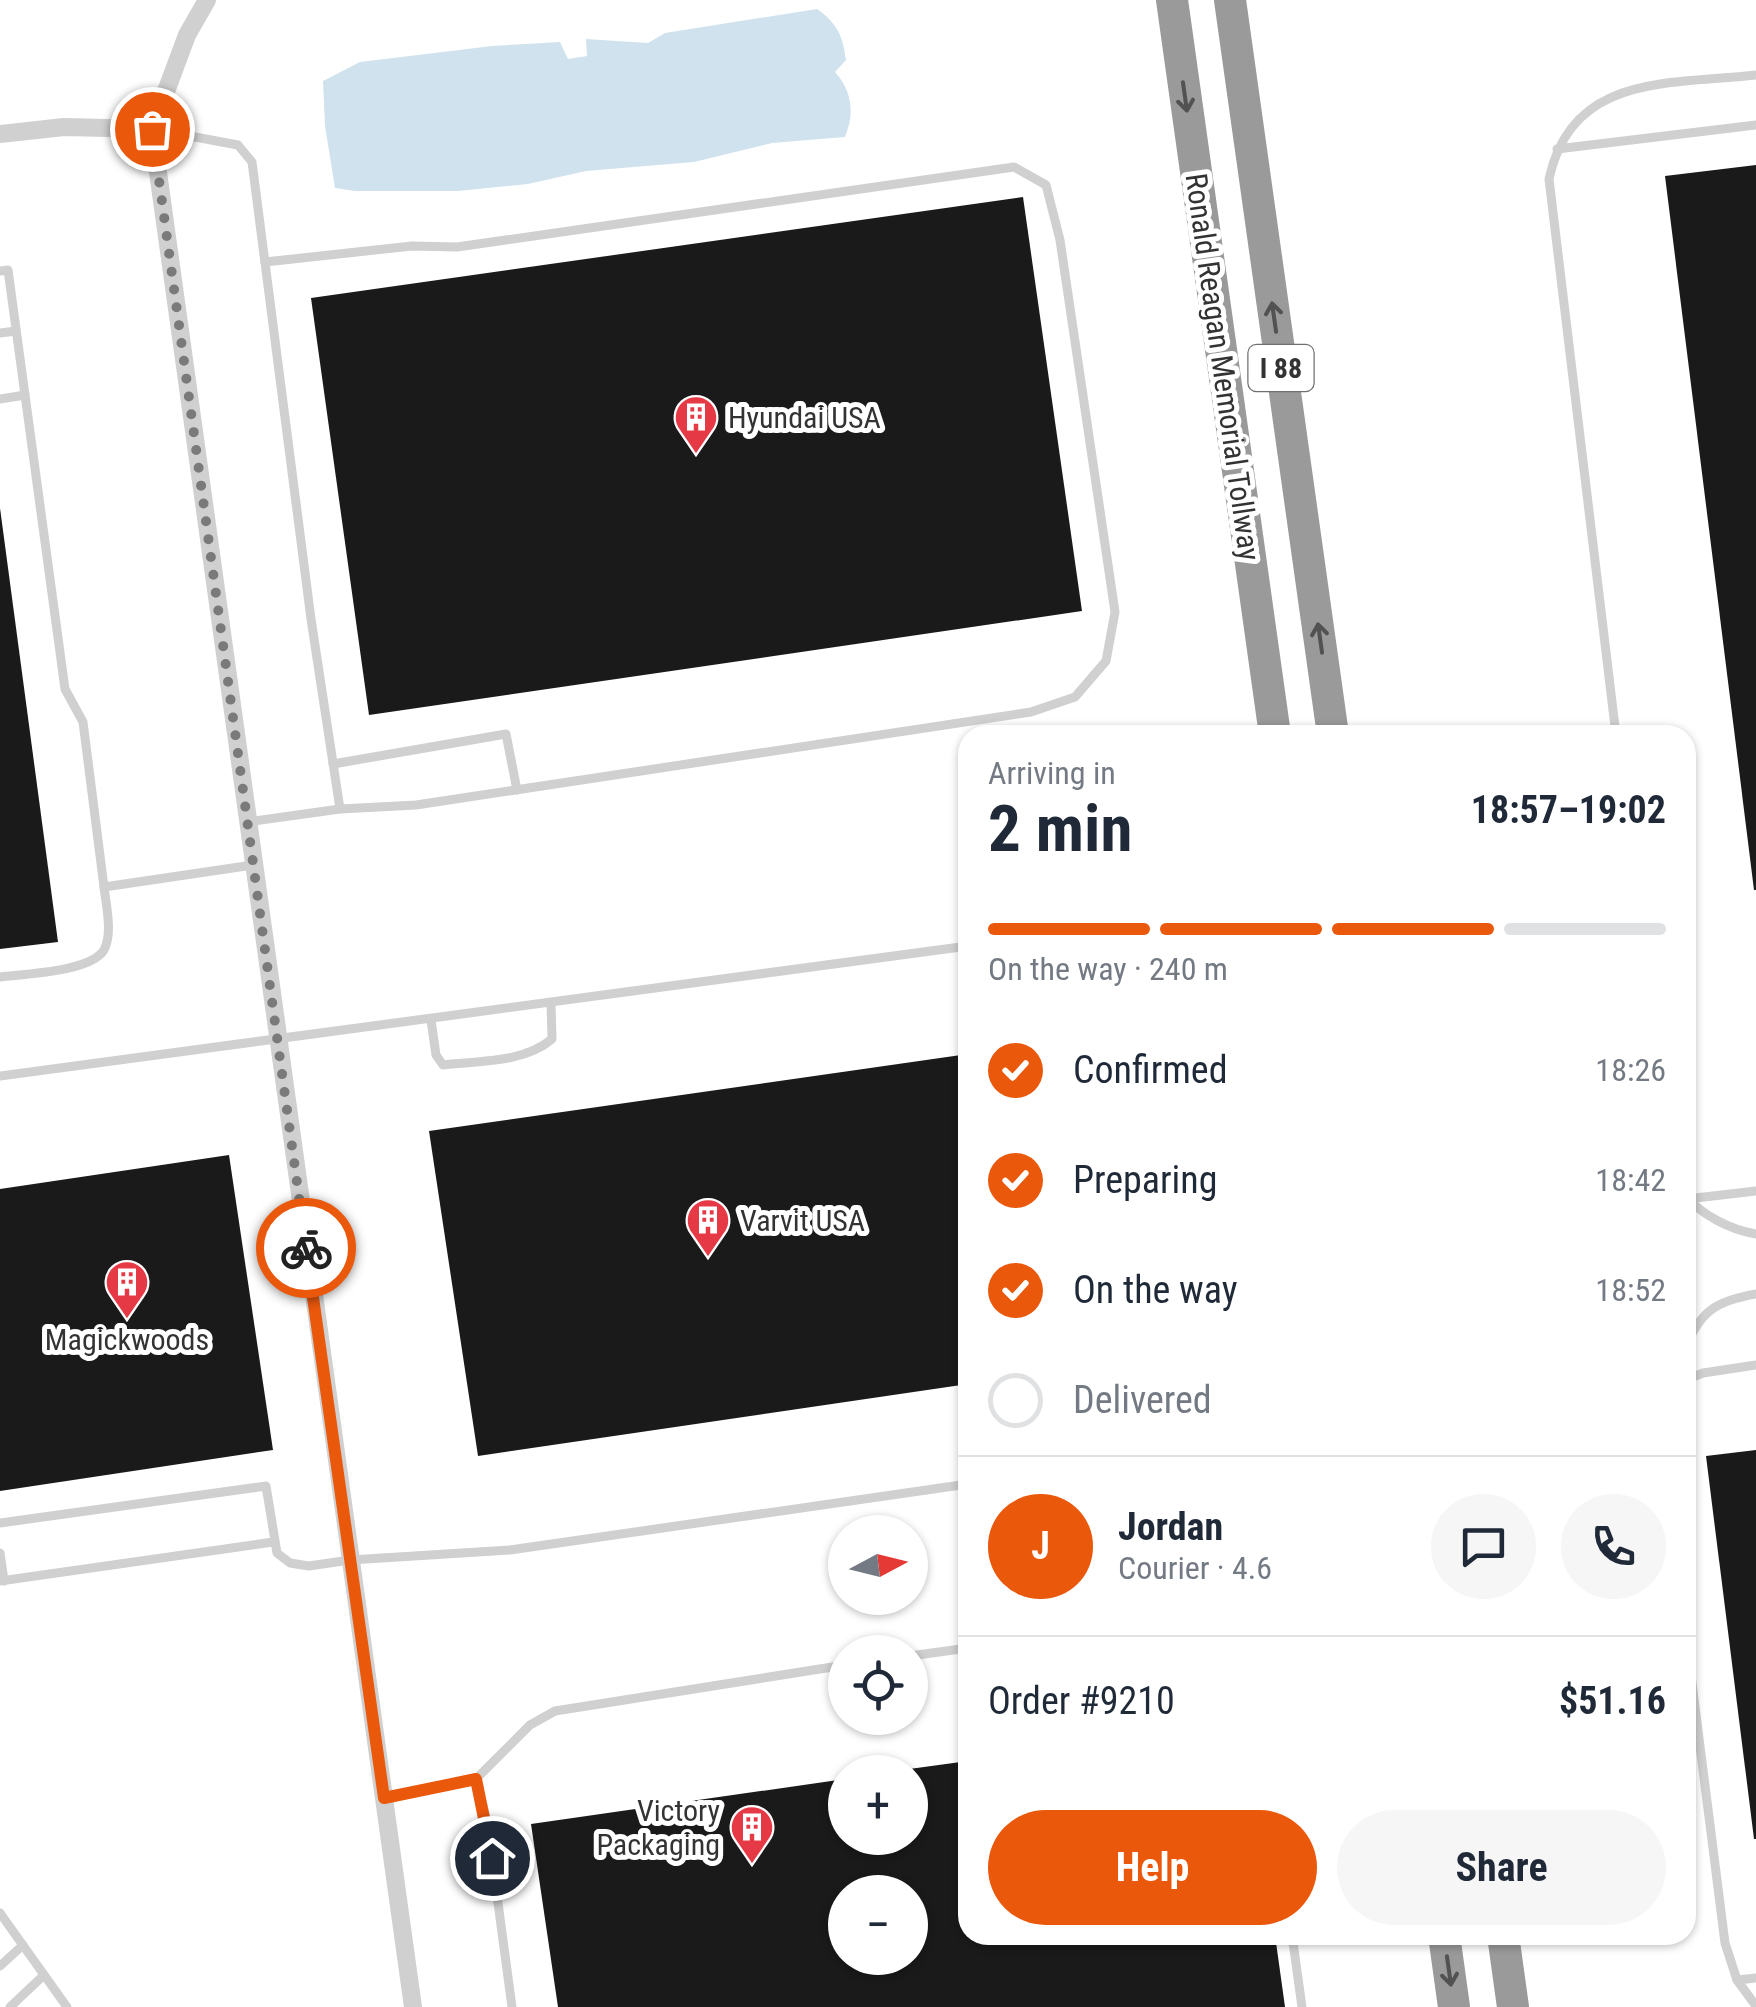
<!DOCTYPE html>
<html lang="en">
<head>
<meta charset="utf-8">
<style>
	:root { --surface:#fff; --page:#f6f6f7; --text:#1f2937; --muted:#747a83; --line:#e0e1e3; --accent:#ea580c }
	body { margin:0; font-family:"Roboto Condensed",sans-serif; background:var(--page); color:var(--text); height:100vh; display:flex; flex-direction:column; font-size:38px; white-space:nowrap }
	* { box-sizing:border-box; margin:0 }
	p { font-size:32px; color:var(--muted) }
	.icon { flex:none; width:55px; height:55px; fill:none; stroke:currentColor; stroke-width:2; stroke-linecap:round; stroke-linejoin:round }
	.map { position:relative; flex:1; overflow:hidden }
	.side { position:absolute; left:958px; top:725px; width:738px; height:1220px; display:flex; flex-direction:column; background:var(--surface); border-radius:30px; box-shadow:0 2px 8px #0004 }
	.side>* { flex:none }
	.needle { width:65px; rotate:83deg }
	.controls { position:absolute; left:828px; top:1515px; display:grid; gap:20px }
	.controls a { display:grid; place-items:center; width:100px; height:100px; border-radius:50%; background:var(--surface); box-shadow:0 2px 8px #0004; font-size:50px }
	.pin { position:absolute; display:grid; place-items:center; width:85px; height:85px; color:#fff; margin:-42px; border:5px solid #fff; border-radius:50%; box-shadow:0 2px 10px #0007 }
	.courier { position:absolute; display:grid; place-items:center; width:100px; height:100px; margin:-50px; border:8px solid #ea580c; border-radius:50%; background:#fff; color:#222; box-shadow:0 2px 12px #0007 }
	.overview em { font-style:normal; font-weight:700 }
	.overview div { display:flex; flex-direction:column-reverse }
	.overview { display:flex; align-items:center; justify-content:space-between; height:170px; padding:0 30px }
	h1 { font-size:65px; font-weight:700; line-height:75px }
	.bar { display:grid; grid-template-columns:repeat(4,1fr); gap:15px 10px; align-content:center; height:120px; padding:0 30px }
	.bar i { height:12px; border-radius:8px; background:var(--line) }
	.bar .selected { background:var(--accent) }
	.bar p { grid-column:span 4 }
	.line { display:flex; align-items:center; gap:25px; padding:0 30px; border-top:2px solid var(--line) }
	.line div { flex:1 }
	.round { display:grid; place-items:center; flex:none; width:105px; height:105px; border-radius:52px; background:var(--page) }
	ol { padding:0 30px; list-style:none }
	li { display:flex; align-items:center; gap:30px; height:110px }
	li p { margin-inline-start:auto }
	li .icon { padding:10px; border-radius:50%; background:var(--accent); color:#fff; stroke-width:4 }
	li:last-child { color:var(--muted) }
	li i { width:55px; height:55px; border:5px solid var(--line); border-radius:50% }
	.action { display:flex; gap:20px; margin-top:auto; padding:20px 30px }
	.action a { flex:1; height:115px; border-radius:60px; background:var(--accent); color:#fff; font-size:40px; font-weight:700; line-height:115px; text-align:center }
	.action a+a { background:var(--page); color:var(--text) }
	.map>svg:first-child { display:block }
	.water { fill:#cfe2ee }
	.building { fill:#1a1a1a; fill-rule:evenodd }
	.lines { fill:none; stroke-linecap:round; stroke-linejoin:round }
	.service { stroke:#d0d0d0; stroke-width:9 }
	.minor { stroke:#d0d0d0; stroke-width:18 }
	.motorway { stroke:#9a9a9a; stroke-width:32 }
	.oneway { stroke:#525252 }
	.done { stroke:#7a7a7a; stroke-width:10; stroke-dasharray:0 18 }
	.route { stroke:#ea580c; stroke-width:12 }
	.labels { text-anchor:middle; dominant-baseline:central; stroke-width:10; stroke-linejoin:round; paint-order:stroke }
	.shield { fill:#fff; stroke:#707070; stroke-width:2.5 }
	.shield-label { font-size:28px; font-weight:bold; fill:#333 }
	.street-label { font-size:30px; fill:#333; stroke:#fff }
	.poi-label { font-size:30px; fill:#333; stroke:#fff; text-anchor:start }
</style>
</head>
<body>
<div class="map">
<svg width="1756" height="2007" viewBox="0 0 1756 2007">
	<rect width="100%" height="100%" fill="#fff"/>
	<path class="water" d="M817 9C837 23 843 36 846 60L835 72C852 91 855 113 845 137L772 143 694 162 586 171 528 184 458 191H355L335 188 325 126 323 81 360 62 492 46 560 42 568 59 587 56 586 39 648 43 665 33Z"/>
	<g class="building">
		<polygon points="1756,165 1756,890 1754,890 1665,176"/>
		<polygon points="1023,197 1082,611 369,715 311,298"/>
		<polygon points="0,508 58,942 0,949"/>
		<polygon points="968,1054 968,1384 478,1456 429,1131"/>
		<polygon points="229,1155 273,1450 0,1491 0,1189"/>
		<polygon points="1756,1450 1756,1839 1754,1839 1706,1456"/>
		<path d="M968 1761V1935H1275L1285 2007H558L531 1824 845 1779V1838H910V1772L902 1770ZM845 1892H910V1958H845Z"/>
	</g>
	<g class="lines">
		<g class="service">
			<polyline points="152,129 238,145 252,162 311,619 340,809 247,822"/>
			<polyline points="1557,149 1756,125"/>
			<polyline points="265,262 412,246 457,247 1014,167 1046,185 1060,240 1115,612 1106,661 1075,697 1031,712 416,805 340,809"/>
			<polyline points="0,271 8,270 65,689 83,722 104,887"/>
			<polyline points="0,333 16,331"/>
			<polyline points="0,399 25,395"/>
			<path d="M1616 735 1549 179C1572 73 1669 85 1756 75"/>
			<polyline points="333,764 506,734 517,790"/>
			<path d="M0 977C25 974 90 972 104 950 113 933 106 905 104 887L253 865"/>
			<path d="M431 1020 436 1055 443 1065C478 1061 524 1063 552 1039L551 1003"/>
			<polyline points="0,1076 968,946"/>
			<path d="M1685 1195C1701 1215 1731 1230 1756 1234"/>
			<polyline points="1687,1199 1756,1191"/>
			<path d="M1685 1349C1700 1311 1716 1301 1756 1294"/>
			<polyline points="1685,1380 1703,1373 1756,1365"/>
			<polyline points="0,1523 266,1486 277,1553 290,1563 309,1566 350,1560 510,1550 968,1484"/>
			<polyline points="0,1553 4,1581"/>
			<polyline points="0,1581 273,1542"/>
			<polyline points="1685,1628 1725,1943 1737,1980 1756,2006"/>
			<polyline points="910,1656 968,1648"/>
			<polyline points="476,1779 487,1821 512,2007"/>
			<polyline points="384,1798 476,1779 530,1725 555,1711 845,1665"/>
			<polyline points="0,1913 67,2007"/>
			<polyline points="1292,1935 1302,2007"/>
			<polyline points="0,1966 23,1945"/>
			<polyline points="1737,1980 1756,1978"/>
			<polyline points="10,2007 44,1975"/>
		</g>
		<g class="minor">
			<polyline points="207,0 187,35 152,129 413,2007"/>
			<polyline points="0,134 64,127 152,129"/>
		</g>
		<g class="motorway">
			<polyline points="1172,0 1275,735"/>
			<polyline points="1230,0 1333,735"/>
			<polyline points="1444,1935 1454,2007"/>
			<polyline points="1503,1935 1513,2007"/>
		</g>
	</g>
	<defs><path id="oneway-shaft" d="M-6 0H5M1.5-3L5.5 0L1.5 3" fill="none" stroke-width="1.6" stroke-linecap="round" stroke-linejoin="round" transform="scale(2.5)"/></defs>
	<g class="oneway">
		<use href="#oneway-shaft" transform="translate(1185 97) rotate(82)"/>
		<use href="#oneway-shaft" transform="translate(1274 317) rotate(-98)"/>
		<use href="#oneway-shaft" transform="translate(1320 638) rotate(-98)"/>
		<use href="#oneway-shaft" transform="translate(1449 1971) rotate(82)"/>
	</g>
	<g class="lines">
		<polyline class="done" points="152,129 306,1248"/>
		<polyline class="route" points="306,1248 384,1798 476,1779 492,1858"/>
	</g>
	<defs>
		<g id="building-pin" transform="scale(2.25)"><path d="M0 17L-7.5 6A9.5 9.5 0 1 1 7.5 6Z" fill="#e63946" stroke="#fff"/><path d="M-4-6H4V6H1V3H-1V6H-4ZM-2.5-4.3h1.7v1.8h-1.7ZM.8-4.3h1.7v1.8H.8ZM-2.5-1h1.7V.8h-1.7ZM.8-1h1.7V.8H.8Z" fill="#fff"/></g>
	</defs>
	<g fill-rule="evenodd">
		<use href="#building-pin" x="696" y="417"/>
		<use href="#building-pin" x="708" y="1220"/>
		<use href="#building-pin" x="127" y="1282"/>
		<use href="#building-pin" x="752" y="1827"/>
	</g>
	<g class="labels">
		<rect class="shield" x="1248.5" y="345" width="65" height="46" rx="8"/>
		<g class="shield-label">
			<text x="1281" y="368">I 88</text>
		</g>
		<g class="street-label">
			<text transform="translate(1223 367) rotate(82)">Ronald Reagan Memorial Tollway</text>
		</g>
		<g class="poi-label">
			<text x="728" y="417">Hyundai USA</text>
			<text x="740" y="1220">Varvit USA</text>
			<text x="127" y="1339" text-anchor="middle">Magickwoods</text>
			<text x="720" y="1810" text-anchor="end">Victory<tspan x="720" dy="34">Packaging</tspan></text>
		</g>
	</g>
</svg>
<div class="controls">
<a><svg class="needle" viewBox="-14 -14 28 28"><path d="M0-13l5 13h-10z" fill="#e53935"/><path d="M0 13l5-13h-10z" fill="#747a83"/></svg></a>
<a><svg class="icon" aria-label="locate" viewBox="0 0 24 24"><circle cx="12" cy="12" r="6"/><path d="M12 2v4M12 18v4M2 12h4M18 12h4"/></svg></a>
<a>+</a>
<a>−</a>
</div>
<div class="pin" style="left:152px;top:129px;background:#ea580c"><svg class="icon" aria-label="bag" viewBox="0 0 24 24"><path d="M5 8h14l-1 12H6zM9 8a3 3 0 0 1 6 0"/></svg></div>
<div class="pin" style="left:492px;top:1858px;background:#1f2937"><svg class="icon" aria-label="home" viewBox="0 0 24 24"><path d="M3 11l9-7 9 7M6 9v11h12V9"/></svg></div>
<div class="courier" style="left:306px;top:1248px"><svg class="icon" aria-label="bike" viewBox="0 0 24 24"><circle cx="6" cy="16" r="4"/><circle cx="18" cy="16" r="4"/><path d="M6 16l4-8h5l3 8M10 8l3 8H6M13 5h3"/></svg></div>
<section class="side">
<div class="overview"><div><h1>2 min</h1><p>Arriving in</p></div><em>18:57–19:02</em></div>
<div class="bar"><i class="selected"></i><i class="selected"></i><i class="selected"></i><i></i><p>On the way · 240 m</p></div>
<ol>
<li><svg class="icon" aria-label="check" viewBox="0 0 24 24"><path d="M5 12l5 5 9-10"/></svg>Confirmed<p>18:26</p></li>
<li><svg class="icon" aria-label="check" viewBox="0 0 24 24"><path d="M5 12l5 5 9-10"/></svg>Preparing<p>18:42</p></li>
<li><svg class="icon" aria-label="check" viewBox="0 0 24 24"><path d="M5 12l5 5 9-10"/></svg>On the way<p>18:52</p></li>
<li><i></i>Delivered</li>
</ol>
<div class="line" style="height:180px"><b class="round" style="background:var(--accent);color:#fff">J</b><div><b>Jordan</b><p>Courier · 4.6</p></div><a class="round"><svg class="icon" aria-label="chat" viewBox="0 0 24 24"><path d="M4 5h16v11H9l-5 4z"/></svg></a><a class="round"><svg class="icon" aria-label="phone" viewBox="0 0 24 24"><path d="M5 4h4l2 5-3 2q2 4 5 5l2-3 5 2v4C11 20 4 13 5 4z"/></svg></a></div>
<div class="line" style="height:130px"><div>Order #9210</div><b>$51.16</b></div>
<div class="action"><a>Help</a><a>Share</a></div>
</section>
</div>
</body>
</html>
